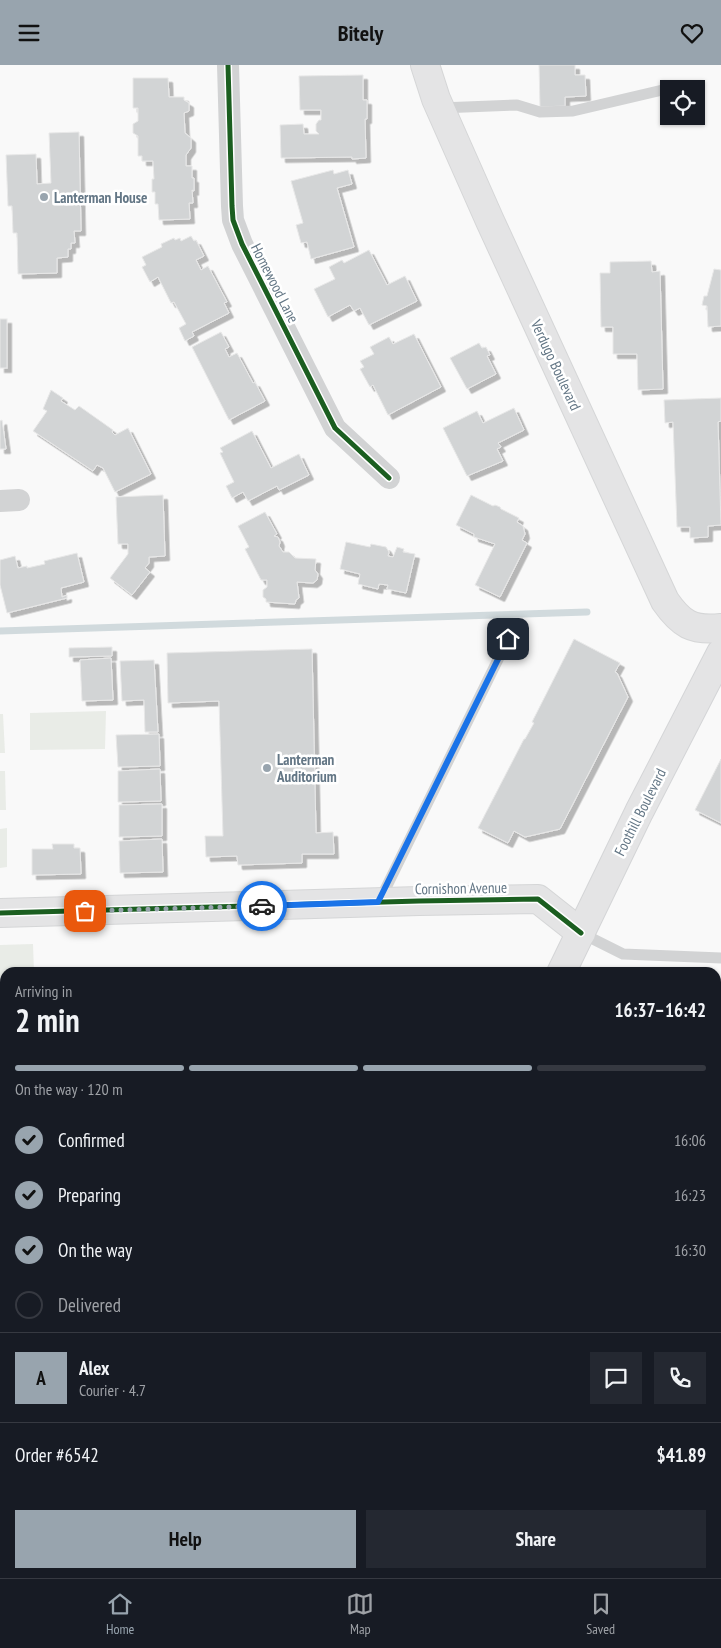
<!DOCTYPE html>
<html lang="en">
<head>
<meta charset="utf-8">
<style>
	:root { --surface:#171b24; --page:#242831; --text:#f1f3f6; --muted:#9ea1a6; --line:#363941; --accent:#98a4ae }
	body { margin:0; font-family:"PT Sans Narrow",sans-serif; background:var(--page); color:var(--text); height:100vh; display:flex; flex-direction:column; font-size:19px; white-space:nowrap }
	* { box-sizing:border-box; margin:0 }
	p { font-size:16px; color:var(--muted) }
	.icon { flex:none; width:28px; height:28px; fill:none; stroke:currentColor; stroke-width:2; stroke-linecap:round; stroke-linejoin:round }
	.map { position:relative; flex:1; overflow:hidden }
	.sheet { position:absolute; left:0px; top:902px; width:721px; height:611px; display:flex; flex-direction:column; background:var(--surface); border-radius:15px 15px 0 0; box-shadow:0 1px 4px #0004 }
	.sheet>* { flex:none }
	.tools { position:absolute; left:660px; top:15px; display:grid; gap:10px }
	.tools a { display:grid; place-items:center; width:45px; height:45px; border-radius:0px; background:var(--surface); box-shadow:0 1px 4px #0004; font-size:25px }
	.pin { position:absolute; display:grid; place-items:center; width:42px; height:42px; color:#fff; margin:-21px; border-radius:10px; box-shadow:0 2px 8px #0006 }
	.courier { position:absolute; display:grid; place-items:center; width:50px; height:50px; margin:-25px; border:4px solid #1a73e8; border-radius:50%; background:#fff; color:#222; box-shadow:0 1px 6px #0007 }
	.overview em { font-style:normal; font-weight:700 }
	.overview div { display:flex; flex-direction:column-reverse }
	.overview { display:flex; align-items:center; justify-content:space-between; height:85px; padding:0 15px }
	h1 { font-size:32px; font-weight:700; line-height:38px }
	.bar { display:grid; grid-template-columns:repeat(4,1fr); gap:8px 5px; align-content:center; height:60px; padding:0 15px }
	.bar i { height:6px; border-radius:4px; background:var(--line) }
	.bar .selected { background:var(--accent) }
	.bar p { grid-column:span 4 }
	.line { display:flex; align-items:center; gap:12px; padding:0 15px; border-top:1px solid var(--line) }
	.line div { flex:1 }
	.round { display:grid; place-items:center; flex:none; width:52px; height:52px; border-radius:0px; background:var(--page) }
	ol { padding:0 15px; list-style:none }
	li { display:flex; align-items:center; gap:15px; height:55px }
	li p { margin-inline-start:auto }
	li .icon { padding:5px; border-radius:50%; background:var(--accent); color:#111; stroke-width:4 }
	li:last-child { color:var(--muted) }
	li i { width:28px; height:28px; border:2px solid var(--line); border-radius:50% }
	.button { display:flex; gap:10px; margin-top:auto; padding:10px 15px }
	.button a { flex:1; height:58px; border-radius:0px; background:var(--accent); color:#111; font-size:20px; font-weight:700; line-height:58px; text-align:center }
	.button a+a { background:var(--page); color:var(--text) }
	header { display:flex; justify-content:space-between; align-items:center; height:65px; padding:0 15px; background:var(--accent); color:#111; font-size:22px; font-weight:700 }
	.tabs { display:flex; justify-content:space-around; align-items:center; height:70px; border-top:1px solid var(--line); background:var(--surface); font-size:14px; color:var(--muted) }
	.tabs a { display:grid; justify-items:center; gap:2px }
	.tabs .selected { color:var(--accent) }
	.map>svg:first-child { display:block }
	.green { fill:#e9ece7 }
	.lines { fill:none; stroke-linecap:round; stroke-linejoin:round }
	.stream { stroke:#d1dadd; stroke-width:7 }
	.building { fill:#d2d4d5; stroke:#e8e8e8; filter:url(#shadow) }
	.secondary-casing { stroke:#d5d6d7; stroke-width:30 }
	.primary-casing { stroke:#d4d5d7; stroke-width:30 }
	.highway-casing { stroke:#d5d7d7; stroke-width:30 }
	.lane { stroke:#d2d3d4; stroke-width:11 }
	.street { stroke:#d2d3d4; stroke-width:22 }
	.secondary { stroke:#e4e4e5; stroke-width:28 }
	.primary { stroke:#e4e4e5; stroke-width:28 }
	.highway { stroke:#e4e4e5; stroke-width:28 }
	.cycleway-casing { stroke:#fff; stroke-width:8 }
	.cycleway { stroke:#1b5e20; stroke-width:5 }
	.done { stroke:#98a4ae; stroke-width:5; stroke-dasharray:0 9 }
	.route { stroke:#1a73e8; stroke-width:6 }
	.poi-dot { fill:#98a4ae; stroke:#fff; stroke-width:2 }
	.labels { text-anchor:middle; dominant-baseline:central; stroke-width:5; stroke-linejoin:round; paint-order:stroke }
	.poi-label { font-size:15px; font-weight:bold; fill:#637685; stroke:#fff; text-anchor:start }
	.street-label { font-size:15px; fill:#637685; stroke:#fff }
</style>
</head>
<body>
<header><svg class="icon" aria-label="menu" viewBox="0 0 24 24"><path d="M4 6h16M4 12h16M4 18h16"/></svg>Bitely<svg class="icon" aria-label="heart" viewBox="0 0 24 24"><path d="M12 20l-8-8c-3-5 5-10 8-4 3-6 11-1 8 4z"/></svg></header>
<div class="map">
<svg width="721" height="1513" viewBox="0 0 721 1513">
	<defs>
		<filter id="shadow"><feDropShadow dx="4.5" dy="4.5" stdDeviation="0" flood-color="#0004"/></filter>
	</defs>
	<rect width="100%" height="100%" fill="#f9f9f9"/>
	<g class="green">
		<polygon points="106,646 105,684 30,685 30,648"/>
		<polygon points="0,649 3,649 5,688 0,688"/>
		<polygon points="0,706 5,706 6,745 0,745"/>
		<polygon points="7,763 7,802 0,803 0,764"/>
		<polygon points="33,879 34,907 5,908 5,951 0,951 0,880"/>
		<polygon points="5,1138 5,1184 0,1184 0,1139"/>
	</g>
	<g class="lines">
		<polyline class="stream" points="0,566 587,547"/>
	</g>
	<g class="building">
		<polygon points="539,0 575,0 575,10 585,10 586,31 565,32 565,41 540,42"/>
		<polygon points="363,10 363,35 367,35 367,54 365,54 366,93 352,94 352,92 281,93 280,60 303,59 304,69 319,69 316,66 316,59 319,55 321,55 321,45 300,45 299,11"/>
		<polygon points="133,13 168,13 169,32 184,32 184,35 189,38 189,46 184,48 185,68 191,73 191,83 186,90 186,101 192,101 192,113 194,113 194,126 192,125 193,138 189,138 190,154 159,155 158,139 155,139 155,127 152,127 152,114 154,114 153,96 142,96 142,91 138,91 138,71 133,68 133,59 138,56 138,43 133,43"/>
		<polygon points="79,67 81,166 74,166 75,178 71,178 71,184 68,184 68,192 57,193 57,208 18,209 17,168 13,168 12,141 8,141 6,90 36,89 37,119 51,118 49,68"/>
		<polygon points="333,105 334,109 348,105 352,119 337,123 354,182 311,194 307,177 301,178 296,160 303,158 291,116"/>
		<polygon points="191,171 194,176 196,175 204,191 196,195 201,205 208,201 227,237 224,238 229,248 192,267 194,271 185,276 179,263 186,259 174,237 171,238 158,212 150,217 142,202 146,200 142,192 162,182 161,179 174,173 175,175 180,173 181,176"/>
		<polygon points="369,185 387,220 405,211 417,236 369,260 360,243 354,246 350,240 328,252 314,224 335,214 329,202 342,195 344,198"/>
		<polygon points="651,196 652,207 660,206 663,324 638,325 637,289 613,289 613,262 601,262 600,208 610,208 610,197"/>
		<polygon points="714,204 721,205 721,261 708,262 707,241 702,240 704,231 707,231"/>
		<rect x="0" y="254" width="7" height="49"/>
		<polygon points="221,267 229,282 225,284 229,292 237,288 253,318 255,317 265,336 229,355 192,282"/>
		<polygon points="414,269 441,322 388,350 373,320 370,322 360,304 364,302 360,296 374,289 370,282 389,272 393,279"/>
		<polygon points="479,278 482,283 486,282 490,290 487,291 496,309 467,324 450,293"/>
		<polygon points="51,325 63,333 61,336 75,345 79,341 113,365 112,367 115,370 128,363 151,409 115,427 103,403 97,400 93,406 33,366 47,346 43,344"/>
		<polygon points="721,333 721,356 718,357 721,460 708,461 708,472 690,473 690,462 677,462 673,357 665,358 664,335"/>
		<polygon points="514,343 524,365 498,378 501,382 497,384 503,396 467,411 443,363 477,346 483,358"/>
		<polygon points="2,355 6,384 0,384 0,356"/>
		<polygon points="252,366 271,403 299,389 309,410 279,425 277,421 248,436 243,427 232,433 226,421 234,417 220,388 223,387 220,383"/>
		<polygon points="163,430 165,491 149,492 149,498 145,503 150,507 132,530 110,513 128,489 128,479 118,479 116,432"/>
		<polygon points="471,430 493,441 495,440 500,442 501,444 519,453 517,457 523,461 525,469 522,475 527,478 500,532 475,520 495,479 474,472 474,469 456,460"/>
		<polygon points="265,447 277,469 274,471 278,472 280,477 279,481 283,487 289,487 295,493 316,494 315,505 318,509 317,515 313,518 297,517 299,533 296,535 295,539 266,537 266,534 263,532 263,525 267,522 267,515 261,515 245,484 249,482 238,461"/>
		<polygon points="346,477 370,482 371,479 386,482 389,487 388,491 393,492 397,482 404,484 403,487 415,489 406,528 387,524 388,520 379,519 378,524 358,519 360,509 340,504"/>
		<polygon points="77,488 84,517 61,523 62,532 67,530 67,533 7,548 0,520 0,495 15,491 18,503 27,501 27,503 45,499 44,496"/>
		<polygon points="574,574 620,598 615,607 617,608 628,632 560,764 525,772 514,766 508,778 478,763 524,674 525,674 534,658 532,657"/>
		<polygon points="112,582 112,591 69,592 69,583"/>
		<polygon points="312,584 316,768 333,767 334,789 302,789 302,798 238,800 237,791 206,792 205,771 223,771 219,636 168,638 167,588"/>
		<polygon points="111,593 113,635 82,636 80,595"/>
		<polygon points="154,595 158,667 145,667 144,635 122,636 120,596"/>
		<polygon points="159,669 160,701 118,702 116,670"/>
		<polygon points="721,694 721,758 695,745"/>
		<polygon points="160,704 161,736 118,737 118,706"/>
		<polygon points="162,739 162,771 119,772 119,740"/>
		<polygon points="162,774 163,807 120,808 119,776"/>
		<polygon points="52,779 74,779 74,783 80,783 81,809 32,810 32,784 53,784"/>
		<rect x="0" y="1022" width="5" height="47"/>
		<rect x="0" y="1314" width="5" height="51"/>
		<polygon points="0,1383 5,1383 5,1416 0,1417"/>
		<polygon points="14,1509 40,1509 37,1513 12,1513"/>
		<polygon points="306,1509 378,1509 378,1513 304,1513"/>
	</g>
	<g class="lines">
		<g class="secondary-casing">
			<g id="secondary">
				<path d="M425 0 436 34 490 156 665 536C681 559 692 566 721 563"/>
				<polyline points="0,848 419,836 538,834 581,868"/>
			</g>
		</g>
		<g class="primary-casing">
			<g id="primary">
				<polyline points="561,908 639,747 721,588"/>
				<polyline points="223,1513 226,1509"/>
				<polyline points="270,1513 272,1509"/>
			</g>
		</g>
		<g class="highway-casing">
			<g id="highway">
				<polyline points="716,1320 721,1313"/>
				<polyline points="586,1513 589,1509"/>
			</g>
		</g>
		<g class="lane">
			<polyline points="440,43 517,40 540,47 573,46 671,23"/>
			<polyline points="379,837 508,574"/>
			<polyline points="581,868 623,889 721,893"/>
			<polyline points="716,952 721,942"/>
			<polyline points="435,1513 437,1509"/>
		</g>
		<g class="street">
			<polyline points="228,0 232,141 233,155 242,179 335,363 389,413"/>
			<polyline points="0,436 19,435"/>
		</g>
		<use href="#secondary" class="secondary"/>
		<use href="#primary" class="primary"/>
		<use href="#highway" class="highway"/>
		<g class="cycleway-casing">
			<g id="cycleway">
				<polyline points="228,0 232,141 233,155 242,179 335,363 389,413"/>
				<polyline points="0,848 419,836 538,834 581,868"/>
			</g>
		</g>
		<use href="#cycleway" class="cycleway"/>
	</g>
	<g class="lines">
		<polyline class="done" points="85,846 262,841"/>
		<polyline class="route" points="262,841 378,837 508,574"/>
	</g>
	<g class="poi-dot">
		<circle cx="44" cy="132" r="5"/>
		<circle cx="267" cy="703" r="5"/>
	</g>
	<g class="labels">
		<g class="poi-label">
			<text x="54" y="132">Lanterman House</text>
			<text x="277" y="694">Lanterman<tspan x="277" dy="17">Auditorium</tspan></text>
		</g>
		<g class="street-label">
			<text transform="translate(275 218) rotate(63)">Homewood Lane</text>
			<text transform="translate(556 300) rotate(65)">Verdugo Boulevard</text>
			<text transform="translate(640 747) rotate(-63)">Foothill Boulevard</text>
			<text transform="translate(461 823) rotate(-1)">Cornishon Avenue</text>
		</g>
	</g>
</svg>
<div class="tools">
<a><svg class="icon" aria-label="locate" viewBox="0 0 24 24"><circle cx="12" cy="12" r="6"/><path d="M12 2v4M12 18v4M2 12h4M18 12h4"/></svg></a>
</div>
<div class="pin" style="left:85px;top:846px;background:#ea580c"><svg class="icon" aria-label="bag" viewBox="0 0 24 24"><path d="M5 8h14l-1 12H6zM9 8a3 3 0 0 1 6 0"/></svg></div>
<div class="pin" style="left:508px;top:574px;background:#1f2937"><svg class="icon" aria-label="home" viewBox="0 0 24 24"><path d="M3 11l9-7 9 7M6 9v11h12V9"/></svg></div>
<div class="courier" style="left:262px;top:841px"><svg class="icon" aria-label="car" viewBox="0 0 24 24"><path d="M5 17H2v-5l4-1 3-4h7l3 4 3 1v5h-3M9 17h6M6 11h13"/><circle cx="7" cy="17" r="2"/><circle cx="17" cy="17" r="2"/></svg></div>
<section class="sheet">
<div class="overview"><div><h1>2 min</h1><p>Arriving in</p></div><em>16:37–16:42</em></div>
<div class="bar"><i class="selected"></i><i class="selected"></i><i class="selected"></i><i></i><p>On the way · 120 m</p></div>
<ol>
<li><svg class="icon" aria-label="check" viewBox="0 0 24 24"><path d="M5 12l5 5 9-10"/></svg>Confirmed<p>16:06</p></li>
<li><svg class="icon" aria-label="check" viewBox="0 0 24 24"><path d="M5 12l5 5 9-10"/></svg>Preparing<p>16:23</p></li>
<li><svg class="icon" aria-label="check" viewBox="0 0 24 24"><path d="M5 12l5 5 9-10"/></svg>On the way<p>16:30</p></li>
<li><i></i>Delivered</li>
</ol>
<div class="line" style="height:90px"><b class="round" style="background:var(--accent);color:#111">A</b><div><b>Alex</b><p>Courier · 4.7</p></div><a class="round"><svg class="icon" aria-label="chat" viewBox="0 0 24 24"><path d="M4 5h16v11H9l-5 4z"/></svg></a><a class="round"><svg class="icon" aria-label="phone" viewBox="0 0 24 24"><path d="M5 4h4l2 5-3 2q2 4 5 5l2-3 5 2v4C11 20 4 13 5 4z"/></svg></a></div>
<div class="line" style="height:65px"><div>Order #6542</div><b>$41.89</b></div>
<div class="button"><a>Help</a><a>Share</a></div>
</section>
</div>
<nav class="tabs">
<a class="selected"><svg class="icon" aria-label="home" viewBox="0 0 24 24"><path d="M3 11l9-7 9 7M6 9v11h12V9"/></svg>Home</a>
<a><svg class="icon" aria-label="map" viewBox="0 0 24 24"><path d="M3 6l6-2 6 2 6-2v14l-6 2-6-2-6 2zM9 4v14M15 6v14"/></svg>Map</a>
<a><svg class="icon" aria-label="saved" viewBox="0 0 24 24"><path d="M7 4h10v16l-5-4-5 4z"/></svg>Saved</a>
</nav>
</body>
</html>
